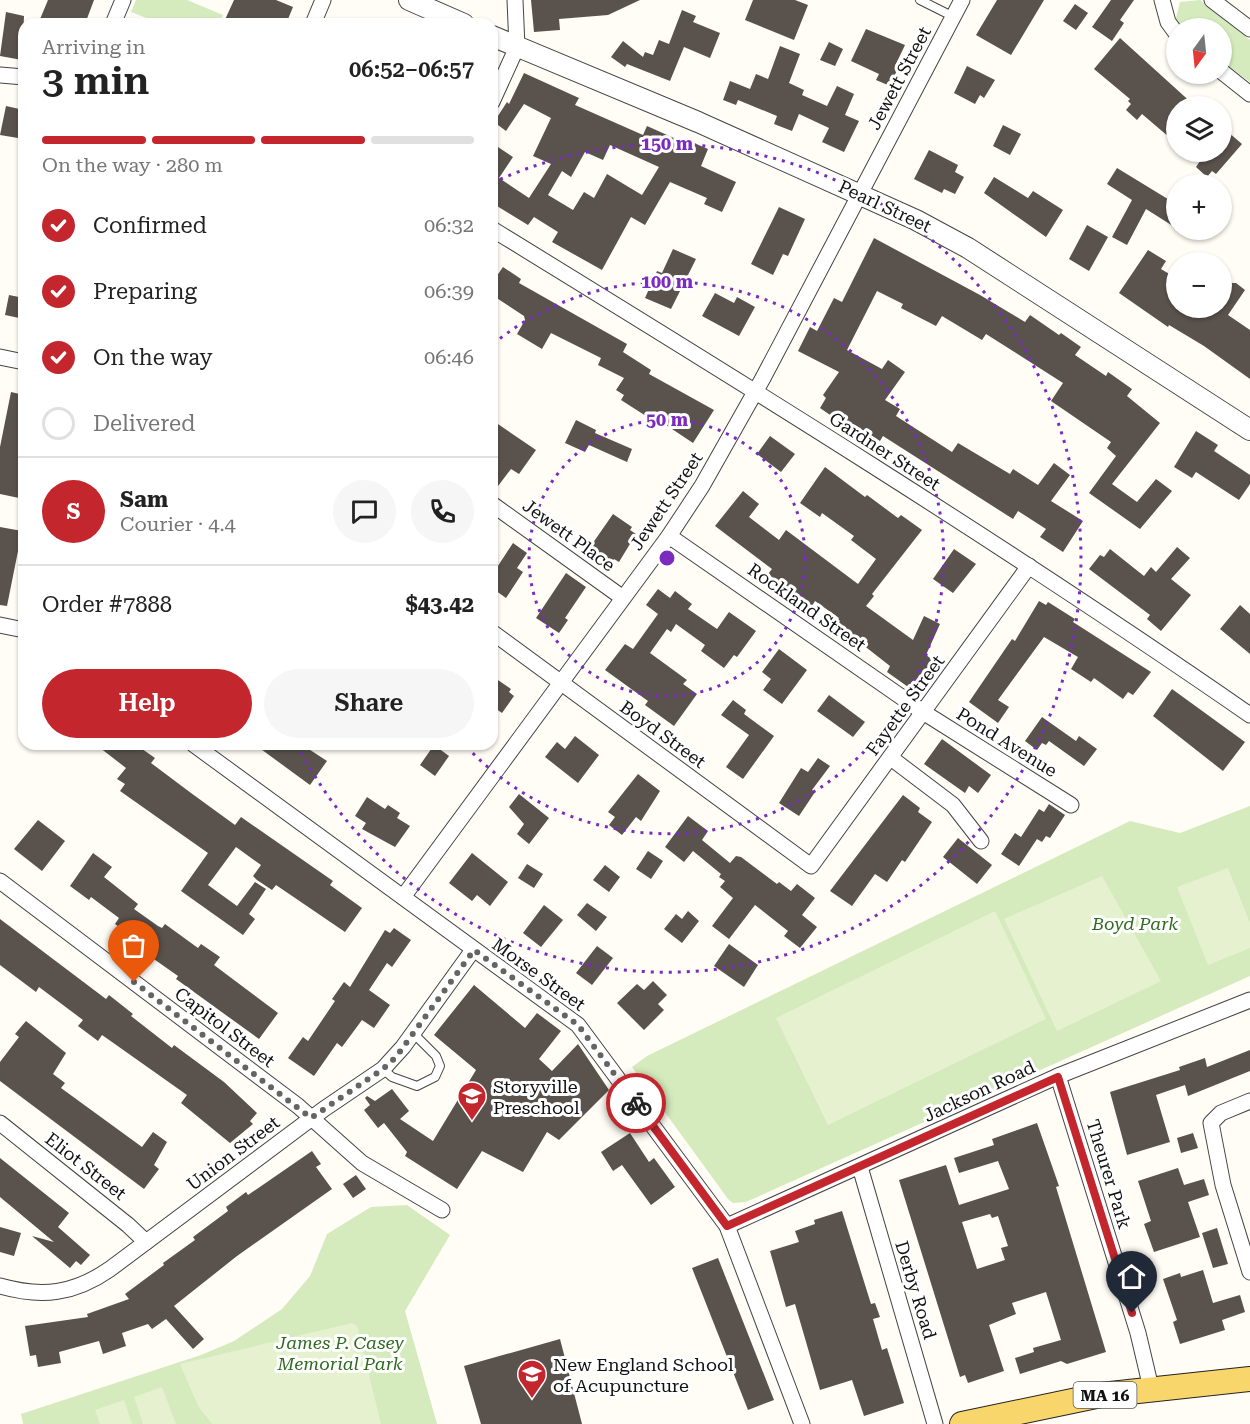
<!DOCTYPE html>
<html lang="en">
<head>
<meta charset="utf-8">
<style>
	:root { --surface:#fff; --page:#f6f6f6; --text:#222; --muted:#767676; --line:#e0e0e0; --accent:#c4262e }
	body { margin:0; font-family:"Roboto Serif",serif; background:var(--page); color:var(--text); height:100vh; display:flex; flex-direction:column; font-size:22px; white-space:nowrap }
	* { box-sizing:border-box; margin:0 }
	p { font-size:20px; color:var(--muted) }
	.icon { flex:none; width:33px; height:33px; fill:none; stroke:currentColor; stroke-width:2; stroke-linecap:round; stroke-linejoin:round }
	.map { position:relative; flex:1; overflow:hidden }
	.drawer { position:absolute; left:18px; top:18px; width:480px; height:732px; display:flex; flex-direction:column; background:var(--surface); border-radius:18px; box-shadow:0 2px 4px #0004 }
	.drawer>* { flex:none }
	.needle { width:39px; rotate:195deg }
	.buttons { position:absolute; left:1166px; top:18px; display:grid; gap:12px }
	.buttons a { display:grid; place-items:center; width:66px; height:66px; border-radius:50%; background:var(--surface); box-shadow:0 2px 4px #0004; font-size:30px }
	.pin { position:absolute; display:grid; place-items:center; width:51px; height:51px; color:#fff; margin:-62px -26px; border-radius:50% 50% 50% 0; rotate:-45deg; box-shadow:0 0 6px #0007 }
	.pin .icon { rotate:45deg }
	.courier { position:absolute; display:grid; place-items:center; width:60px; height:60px; margin:-30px; border:4px solid #c4262e; border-radius:50%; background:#fff; color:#222; box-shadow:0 2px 8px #0007 }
	.head em { font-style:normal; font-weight:600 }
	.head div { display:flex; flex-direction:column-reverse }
	.head { display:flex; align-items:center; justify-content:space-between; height:102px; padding:0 24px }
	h1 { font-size:39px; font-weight:600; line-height:45px }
	.bar { display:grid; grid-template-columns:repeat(4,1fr); gap:9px 6px; align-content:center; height:72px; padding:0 24px }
	.bar i { height:8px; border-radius:4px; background:var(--line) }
	.bar .on { background:var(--accent) }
	.bar p { grid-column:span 4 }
	.line { display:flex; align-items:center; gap:15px; padding:0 24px; border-top:2px solid var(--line) }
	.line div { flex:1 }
	.round { display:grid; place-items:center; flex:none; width:63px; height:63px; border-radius:32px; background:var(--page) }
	ol { padding:0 24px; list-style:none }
	li { display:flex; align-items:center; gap:18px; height:66px }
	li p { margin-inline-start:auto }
	li .icon { padding:6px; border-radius:50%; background:var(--accent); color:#fff; stroke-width:4 }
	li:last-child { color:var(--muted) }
	li i { width:33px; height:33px; border:3px solid var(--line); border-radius:50% }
	.primary-button { display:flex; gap:12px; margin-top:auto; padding:12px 24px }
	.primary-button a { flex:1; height:69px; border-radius:36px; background:var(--accent); color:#fff; font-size:24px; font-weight:600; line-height:69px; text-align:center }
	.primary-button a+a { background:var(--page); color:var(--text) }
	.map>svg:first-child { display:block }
	.green { fill:#d5ebbd }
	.pitch { fill:#e6f2cf }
	.building { fill:#5a524d; fill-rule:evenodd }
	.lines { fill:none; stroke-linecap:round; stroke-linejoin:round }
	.service-casing { stroke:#444; stroke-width:10 }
	.minor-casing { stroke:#444; stroke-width:17 }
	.tertiary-casing { stroke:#444; stroke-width:22 }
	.primary-casing { stroke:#222; stroke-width:26 }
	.service { stroke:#fff; stroke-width:8 }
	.minor { stroke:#fff; stroke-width:15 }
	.tertiary { stroke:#fff; stroke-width:20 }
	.primary { stroke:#f9d66b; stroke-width:24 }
	.done { stroke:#646461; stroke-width:6; stroke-dasharray:0 10.8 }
	.route { stroke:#c4262e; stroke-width:8 }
	.ring { fill:none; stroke:#7b2cbf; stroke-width:3; stroke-dasharray:3 6 }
	.labels { text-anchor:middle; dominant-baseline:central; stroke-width:6; stroke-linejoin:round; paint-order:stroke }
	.shield { fill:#fff; stroke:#585858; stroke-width:1.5 }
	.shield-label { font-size:16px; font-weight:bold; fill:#111 }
	.street-label { font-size:18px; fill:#111; stroke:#fff }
	.park-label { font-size:18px; font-style:italic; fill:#2f6b1f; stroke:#fff }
	.poi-label { font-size:18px; fill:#111; stroke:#fff; text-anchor:start }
	.centre { fill:#7b2cbf; stroke:#fff; stroke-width:3 }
	.ring-label { font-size:18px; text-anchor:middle; font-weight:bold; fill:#7b2cbf; stroke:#fff; stroke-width:6; stroke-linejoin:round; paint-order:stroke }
</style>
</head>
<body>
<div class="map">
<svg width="1250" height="1424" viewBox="0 0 1250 1424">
	<rect width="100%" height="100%" fill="#fffdf5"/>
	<g class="green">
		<polygon points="136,0 187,0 223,15 219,24 162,24 131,12"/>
		<polygon points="1200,0 1250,40 1250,82 1221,61 1221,28 1179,28 1175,22 1180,2"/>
		<polygon points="1250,806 1250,976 746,1202 733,1203 728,1199 632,1067 647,1056 1130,821 1180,833"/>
		<polygon points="407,1205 450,1235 405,1311 437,1424 23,1424 21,1414 201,1355 234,1341 282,1309 310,1276 327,1234 371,1207"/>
	</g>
	<g class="pitch">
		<polygon points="1228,868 1250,923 1250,948 1208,965 1177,887"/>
		<polygon points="1102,876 1161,981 1057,1031 1004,919"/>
		<polygon points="995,911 1046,1019 828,1125 776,1018"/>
		<polygon points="352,1323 357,1326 381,1424 212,1424 198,1406 180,1364"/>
		<polygon points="162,1387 176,1424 143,1424 134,1397"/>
		<polygon points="124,1400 132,1424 100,1424 95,1410"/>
	</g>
	<g class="building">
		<polygon points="48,0 94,0 85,24 38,24"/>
		<polygon points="234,0 276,0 293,7 286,24 223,24"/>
		<polygon points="531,0 640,0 608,15 559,19 560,30 534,32"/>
		<polygon points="753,0 795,0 808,5 794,40 745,20"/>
		<polygon points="997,0 1044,0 1011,55 976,35"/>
		<polygon points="1111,0 1134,0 1120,20 1124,23 1112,41 1092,27"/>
		<polygon points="1075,4 1088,13 1076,30 1063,21"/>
		<polygon points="682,10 696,16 693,22 720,33 710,58 684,47 670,81 627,64 625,67 611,57 623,41 643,57 645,52 653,55 659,40 669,44"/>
		<polygon points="6,12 24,16 22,60 0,56"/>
		<polygon points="866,29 905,45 895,66 898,68 890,86 876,80 879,74 851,61"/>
		<polygon points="1120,38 1195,106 1176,106 1176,143 1142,114 1137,120 1126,110 1131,104 1128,101 1130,99 1094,69"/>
		<polygon points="829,42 843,49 835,66 820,60"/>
		<polygon points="780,46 800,54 789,83 804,90 802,95 827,106 837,86 854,94 845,115 859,121 844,152 822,142 829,128 799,114 792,131 774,124 777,116 738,100 736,105 723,100 730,81 750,89 756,74 768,79"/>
		<polygon points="967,66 995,80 984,98 980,95 975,104 954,93"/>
		<path d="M524 73 579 98 575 105 643 135 647 126 685 143 687 140 708 149 701 166 736 182 722 212 704 204 707 198 670 182 645 225 631 217 602 270 552 242 558 232 534 217 528 225 492 203V143L513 157 499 178 529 198 551 164 533 156 551 118 524 104 506 131 494 122 507 102 509 104ZM610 145 659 167 642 195 607 174 594 198 584 192 573 210 548 195 562 171 571 177 585 152 603 160Z"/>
		<polygon points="6,106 24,110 24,139 0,135"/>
		<polygon points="1003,125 1021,134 1010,155 993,146"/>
		<polygon points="1221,126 1242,144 1216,174 1212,171 1207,177 1196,167 1206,152 1221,152"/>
		<polygon points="929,150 958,165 955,172 964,177 955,194 944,189 942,193 914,179"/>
		<polygon points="1117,168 1176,204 1176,228 1146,209 1127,245 1112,237 1132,200 1107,184"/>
		<polygon points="994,177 1028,198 1033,191 1063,210 1046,237 984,193"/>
		<polygon points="779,207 805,219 788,256 783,254 773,275 751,264"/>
		<polygon points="1087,225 1108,237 1089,271 1069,259"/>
		<polygon points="874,238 980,295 1025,322 1030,315 1059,335 1061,333 1081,347 1075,355 1106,376 1108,372 1132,389 1127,396 1160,423 1112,484 1137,502 1156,479 1172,491 1140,529 1089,493 1116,456 1107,448 1111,442 1051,401 1063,383 986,334 982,340 942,316 936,326 901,308 903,304 877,291 847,350 882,369 888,360 905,372 885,400 900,409 896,416 952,452 958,443 1010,474 1013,469 1038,485 1054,463 1070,475 1051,501 1083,521 1063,552 1040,537 1046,529 1018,511 1013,519 883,436 880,441 835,413 833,417 820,408 826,398 823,395 839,372 798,351 810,327 817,331 834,298 842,302"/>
		<polygon points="673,249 696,259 671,309 645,298 657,271 662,273"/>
		<polygon points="1148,250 1166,261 1161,269 1176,278 1176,308 1221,308 1221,296 1230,283 1236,283 1245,290 1228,315 1250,330 1250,379 1204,346 1169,325 1168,327 1119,293"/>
		<polygon points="503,267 521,279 519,283 627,344 623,352 651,370 649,374 714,410 693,443 648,413 646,416 621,400 624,395 616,390 624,378 598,365 601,358 551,333 542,349 517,334 525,320 524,316 492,295 492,283"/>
		<polygon points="715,293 734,303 737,297 755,307 739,336 702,316"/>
		<polygon points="9,295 24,298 24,319 5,315"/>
		<polygon points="11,392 24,395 24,499 0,494 0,447"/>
		<polygon points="492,420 536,450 519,474 511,469 492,494"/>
		<polygon points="576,420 596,430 595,433 632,449 627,462 589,445 585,452 565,443"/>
		<polygon points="1196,431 1218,445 1214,451 1250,475 1250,484 1239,500 1196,472 1192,478 1174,467"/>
		<polygon points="770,436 795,454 781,472 757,454"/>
		<polygon points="825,467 865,497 867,495 898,518 901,515 922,530 872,594 874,596 866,606 913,640 924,616 940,624 926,655 933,660 926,670 930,673 922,684 918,681 911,689 887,672 890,666 835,623 839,618 815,601 812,606 800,598 768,574 772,569 715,526 743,491 759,504 749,517 779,540 786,530 858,584 876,559 851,540 854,536 822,513 820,517 800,503"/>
		<polygon points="613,514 632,527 630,530 636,534 619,562 614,559 610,565 588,550"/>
		<polygon points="0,527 22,531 7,606 0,605"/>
		<polygon points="513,543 527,553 517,568 523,572 506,598 492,588 492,575"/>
		<polygon points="1177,547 1190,558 1171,579 1191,595 1161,631 1147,619 1150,615 1089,569 1100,555 1104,557 1110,549 1144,576 1151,567 1156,572"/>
		<polygon points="954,549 976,564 953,593 933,579"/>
		<polygon points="566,573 586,587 565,618 568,620 559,633 536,618"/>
		<polygon points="658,589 670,598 675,591 692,604 688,609 717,629 729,612 756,631 737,657 734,655 724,668 701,651 705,645 676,624 671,632 667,629 650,653 687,680 683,684 697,694 674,726 645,705 648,701 605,670 625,644 633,649 658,614 646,605"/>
		<polygon points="1039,601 1046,605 1048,602 1075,619 1073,622 1151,672 1133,695 1128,692 1123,699 1094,678 1091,682 1071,669 1078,657 1044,637 998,700 1009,707 998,723 969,702 1012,639 1015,641"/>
		<polygon points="1240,605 1250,614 1250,654 1220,629"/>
		<polygon points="779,649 807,670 782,704 763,690 771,679 762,672"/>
		<polygon points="492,676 511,689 509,692 514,696 502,713 492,706"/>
		<polygon points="1172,689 1245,742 1223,771 1153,716"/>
		<polygon points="829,695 865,722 853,737 817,711"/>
		<polygon points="733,700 746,710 744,714 774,736 743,779 726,767 749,735 721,715"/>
		<polygon points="1042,717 1076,741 1079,736 1097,749 1084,766 1049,741 1046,745 1042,743 1037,750 1025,741"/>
		<polygon points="575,736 599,755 578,783 545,757 557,742 565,749"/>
		<polygon points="942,739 991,775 978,793 969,786 965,793 924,764"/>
		<polygon points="95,744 135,744 155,758 151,763 191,793 235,825 241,817 333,881 330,885 362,908 345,932 276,885 272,890 257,880 253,876 261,865 236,847 208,885 237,906 255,882 266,889 249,914 255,919 243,935 181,891 208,853 120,791 125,784 117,779 126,768"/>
		<polygon points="254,744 301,744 327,761 310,785"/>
		<polygon points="434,745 449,756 435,776 420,765"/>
		<polygon points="818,758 830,766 812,790 815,792 799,816 779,803 801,768 808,772"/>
		<polygon points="638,774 660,791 641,821 636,817 622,835 609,825 615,817 608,812"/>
		<polygon points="519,794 549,818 529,844 517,834 524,824 509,807"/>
		<polygon points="903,795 920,808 918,812 932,822 905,862 902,860 887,882 875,874 852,906 830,891"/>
		<polygon points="367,797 385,809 388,805 400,813 397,818 410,826 395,847 362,829 366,823 355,816"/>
		<polygon points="1049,804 1065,815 1050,838 1046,836 1042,842 1037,839 1019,866 1001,854 1015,833 1021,837 1039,809 1044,812"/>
		<polygon points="688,816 708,831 702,840 730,863 736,856 741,857 777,884 779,882 791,891 797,884 815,898 802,915 817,927 800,948 784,936 788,931 755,905 729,939 712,926 733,898 720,887 725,881 719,877 721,874 693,851 684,862 665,847"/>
		<polygon points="38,820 65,841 42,871 14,849"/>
		<polygon points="958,838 992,865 977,884 943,857"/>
		<polygon points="648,851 663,861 651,879 636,869"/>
		<polygon points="93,853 112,867 104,877 138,904 134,909 158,926 162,928 165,924 198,948 201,944 220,957 214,965 278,1013 259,1039 176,979 178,976 141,950 144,945 115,924 119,918 91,897 89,900 70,886"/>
		<polygon points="472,853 508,882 490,906 477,895 472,901 449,883"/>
		<polygon points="527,864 543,874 534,888 518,878"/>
		<polygon points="605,865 620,877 609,892 593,880"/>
		<polygon points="587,903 607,917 596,931 577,915"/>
		<polygon points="544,905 563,920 541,947 523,933"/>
		<polygon points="688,911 699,921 682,943 664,929 676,914 682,919"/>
		<polygon points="0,919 106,999 109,995 133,1014 131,1016 172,1048 174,1045 224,1082 257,1113 250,1121 253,1124 230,1143 181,1103 187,1095 112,1042 102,1035 98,1041 78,1026 83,1020 39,987 36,992 0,965"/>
		<polygon points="394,928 411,940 392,967 387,963 369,990 390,1005 374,1028 362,1020 342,1047 337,1043 314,1076 288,1058 303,1037 308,1041 335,1001 332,999 344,982 350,987 385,930 390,933"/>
		<polygon points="729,944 758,965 744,987 714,966"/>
		<polygon points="597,946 613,958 592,985 576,973"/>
		<polygon points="653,981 667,995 658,1004 664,1010 644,1030 617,1003 637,984 644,990"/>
		<polygon points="474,985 525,1028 537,1013 561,1031 539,1059 552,1071 578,1044 609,1090 559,1140 547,1132 523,1172 482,1151 457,1189 405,1156 407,1152 384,1123 378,1128 364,1110 370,1105 365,1098 367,1096 375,1101 392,1089 409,1111 400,1119 433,1141 476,1070 434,1035"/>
		<polygon points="26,1021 66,1053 53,1074 65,1083 61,1088 142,1147 153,1132 167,1142 154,1165 159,1169 144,1189 0,1081 0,1062 19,1037 15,1034"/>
		<polygon points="1250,1050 1250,1071 1188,1096 1185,1085 1156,1095 1170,1142 1127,1155 1110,1092 1180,1070 1179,1067 1205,1058 1207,1067"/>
		<path d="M1037 1123 1059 1186 1056 1187 1106 1352 1067 1364 1061 1361 1020 1374 1015 1358 1034 1352 1033 1348 1061 1340 1046 1292 1012 1303 1016 1314 989 1325 1004 1371 968 1383 965 1375 960 1377 899 1180 946 1165 959 1205 1009 1189 998 1161 959 1173 954 1158 994 1145 992 1139ZM990 1214 992 1218 998 1216 1008 1246 1001 1248 1005 1260 977 1269 962 1222Z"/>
		<polygon points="630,1133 649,1162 654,1158 675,1187 651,1205 622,1165 613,1171 601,1152"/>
		<polygon points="1193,1133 1198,1148 1181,1153 1177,1138"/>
		<polygon points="312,1151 321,1164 316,1167 332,1189 237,1256 174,1306 204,1339 193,1349 166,1319 152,1329 148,1324 122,1333 126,1346 103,1354 99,1341 59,1352 61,1363 38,1367 36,1355 30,1356 25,1326 88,1317 87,1314 129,1299 125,1294 164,1265 163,1263 195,1240 193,1237 228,1211 226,1207 246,1192 248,1195"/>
		<polygon points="0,1158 69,1213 58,1227 90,1255 81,1265 76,1261 70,1268 32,1236 54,1242 0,1197"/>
		<polygon points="1178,1168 1184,1185 1204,1179 1209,1195 1188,1202 1200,1237 1154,1252 1144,1224 1151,1221 1138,1181"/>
		<polygon points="356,1175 366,1189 353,1198 343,1184"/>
		<polygon points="842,1211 871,1304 875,1303 880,1317 873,1319 882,1350 887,1348 904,1403 864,1416 852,1380 820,1390 795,1304 786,1307 770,1251 799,1242 795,1231 815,1224 814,1220"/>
		<polygon points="0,1227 21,1233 14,1256 0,1252"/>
		<polygon points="1217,1228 1228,1264 1213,1268 1202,1233"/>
		<polygon points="718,1258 774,1400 748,1410 692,1268"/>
		<polygon points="1203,1270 1213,1303 1240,1295 1245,1312 1222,1320 1225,1330 1180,1344 1173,1322 1177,1320 1163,1279 1180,1273 1181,1277"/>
		<polygon points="560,1339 582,1424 481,1424 464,1366"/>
	</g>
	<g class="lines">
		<g class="service-casing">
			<g id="service">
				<polyline points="920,0 954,17"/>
				<polyline points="383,1069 392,1077 417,1086 435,1077 440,1066 436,1056 413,1033"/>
			</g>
		</g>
		<g class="minor-casing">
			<g id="minor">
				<polyline points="1162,0 1168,22 1176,33"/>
				<polyline points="1212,0 1250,29"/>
				<polyline points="113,24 123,0"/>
				<polyline points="313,24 323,0"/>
				<polyline points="1221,71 1250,94"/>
				<polyline points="0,75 24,77"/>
				<polyline points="492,102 517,47 515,0"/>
				<path d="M492 229C748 386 1003 544 1250 715"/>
				<polyline points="0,357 24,362"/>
				<polyline points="492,504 623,598"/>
				<polyline points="669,536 923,712 1071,805"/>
				<polyline points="0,625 24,630"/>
				<polyline points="492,632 811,866 1029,566"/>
				<polyline points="193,744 578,1025 727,1226 802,1424"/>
				<polyline points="891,758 953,805 981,841"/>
				<polyline points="0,881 298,1106 362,1163 442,1210"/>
				<polyline points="403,897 669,536 702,486 763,378 962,0"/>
				<polyline points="1058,1076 1138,1333 1151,1388"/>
				<polyline points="1250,1101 1221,1113 1211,1123 1223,1185 1250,1272"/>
				<polyline points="0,1123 128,1225 146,1242"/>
				<polyline points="860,1167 935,1424"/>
				<polyline points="727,1226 1058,1076 1250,1000"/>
				<path d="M0 1286C42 1298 74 1294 110 1269L324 1109 383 1069 403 1047 473 950"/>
			</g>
		</g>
		<g class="tertiary-casing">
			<g id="tertiary">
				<polyline points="409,0 464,24"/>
				<polyline points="492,36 698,122 916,220 968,248 1250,430"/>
			</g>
		</g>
		<g class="primary-casing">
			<polyline id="primary" points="962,1424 1101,1395 1250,1379"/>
		</g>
		<use href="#service" class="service"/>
		<use href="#minor" class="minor"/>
		<use href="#tertiary" class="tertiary"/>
		<use href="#primary" class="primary"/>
	</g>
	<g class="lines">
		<polyline class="done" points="134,982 311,1118 383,1069 396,1057 474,950 578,1025 636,1103"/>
		<polyline class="route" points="636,1103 727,1226 1058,1077 1132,1313"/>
	</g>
	<g class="ring">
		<circle cx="667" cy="558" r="138"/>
		<path d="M493 344A276 276 0 1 1 464 744"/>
		<path d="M492 183A414 414 0 1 1 298 746"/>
	</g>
	<defs>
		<g id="school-pin" transform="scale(1.5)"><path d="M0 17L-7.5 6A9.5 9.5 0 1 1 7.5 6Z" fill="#c4262e" stroke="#fff"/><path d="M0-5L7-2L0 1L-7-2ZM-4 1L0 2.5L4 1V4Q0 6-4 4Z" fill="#fff"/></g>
	</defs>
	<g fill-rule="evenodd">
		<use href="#school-pin" x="472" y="1096"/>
		<use href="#school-pin" x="532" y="1374"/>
	</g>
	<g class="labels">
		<rect class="shield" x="1073.5" y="1382" width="63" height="26" rx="4.5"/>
		<g class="shield-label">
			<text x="1105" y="1395">MA 16</text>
		</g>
		<g class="street-label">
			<text transform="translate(899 78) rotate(-62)">Jewett Street</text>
			<text transform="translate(885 206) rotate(25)">Pearl Street</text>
			<text transform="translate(885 451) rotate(33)">Gardner Street</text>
			<text transform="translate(666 501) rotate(-56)">Jewett Street</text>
			<text transform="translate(569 535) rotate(36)">Jewett Place</text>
			<text transform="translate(807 607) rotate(35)">Rockland Street</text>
			<text transform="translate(905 705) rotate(-54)">Fayette Street</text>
			<text transform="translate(663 734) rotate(36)">Boyd Street</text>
			<text transform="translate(1007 742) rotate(32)">Pond Avenue</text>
			<text transform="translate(539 974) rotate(36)">Morse Street</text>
			<text transform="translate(225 1027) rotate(37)">Capitol Street</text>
			<text transform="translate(979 1091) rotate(-25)">Jackson Road</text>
			<text transform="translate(233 1153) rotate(-37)">Union Street</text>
			<text transform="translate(86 1166) rotate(38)">Eliot Street</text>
			<text transform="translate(1109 1174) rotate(73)">Theurer Park</text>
			<text transform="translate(916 1290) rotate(73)">Derby Road</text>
		</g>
		<g class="park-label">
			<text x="1135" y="923">Boyd Park</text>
			<text x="340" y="1342">James P. Casey<tspan x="340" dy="21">Memorial Park</tspan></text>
		</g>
		<g class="poi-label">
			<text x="493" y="1086">Storyville<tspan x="493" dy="21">Preschool</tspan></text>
			<text x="553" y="1364">New England School<tspan x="553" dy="21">of Acupuncture</tspan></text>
		</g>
	</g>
	<circle cx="667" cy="558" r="9" class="centre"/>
	<g class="ring-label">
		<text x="667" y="150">150 m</text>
		<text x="667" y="288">100 m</text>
		<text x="667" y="426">50 m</text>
	</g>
</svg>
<div class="buttons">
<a><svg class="needle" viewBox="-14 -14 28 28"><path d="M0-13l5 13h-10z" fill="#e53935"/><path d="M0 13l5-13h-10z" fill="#767676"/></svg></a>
<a><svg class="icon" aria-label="layers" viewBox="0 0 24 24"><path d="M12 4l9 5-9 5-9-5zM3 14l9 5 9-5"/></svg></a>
<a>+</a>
<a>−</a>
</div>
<div class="pin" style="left:134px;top:982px;background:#ea580c"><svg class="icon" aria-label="bag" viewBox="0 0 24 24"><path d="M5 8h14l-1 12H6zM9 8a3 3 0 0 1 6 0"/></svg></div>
<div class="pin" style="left:1132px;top:1313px;background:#1f2937"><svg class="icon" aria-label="home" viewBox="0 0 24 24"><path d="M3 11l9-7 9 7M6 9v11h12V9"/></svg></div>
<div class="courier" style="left:636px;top:1103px"><svg class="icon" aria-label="bike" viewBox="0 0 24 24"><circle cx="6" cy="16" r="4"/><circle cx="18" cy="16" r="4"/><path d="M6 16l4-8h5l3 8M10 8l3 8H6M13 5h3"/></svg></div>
<section class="drawer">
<div class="head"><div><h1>3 min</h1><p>Arriving in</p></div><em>06:52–06:57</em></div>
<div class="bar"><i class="on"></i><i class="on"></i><i class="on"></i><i></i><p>On the way · 280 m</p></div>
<ol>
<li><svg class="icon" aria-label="check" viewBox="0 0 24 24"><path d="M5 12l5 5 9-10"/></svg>Confirmed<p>06:32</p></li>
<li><svg class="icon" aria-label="check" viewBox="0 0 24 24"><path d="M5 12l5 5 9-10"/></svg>Preparing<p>06:39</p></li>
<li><svg class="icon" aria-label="check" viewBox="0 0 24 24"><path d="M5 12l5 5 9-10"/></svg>On the way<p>06:46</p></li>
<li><i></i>Delivered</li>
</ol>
<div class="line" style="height:108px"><b class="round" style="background:var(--accent);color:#fff">S</b><div><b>Sam</b><p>Courier · 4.4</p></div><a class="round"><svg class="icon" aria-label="chat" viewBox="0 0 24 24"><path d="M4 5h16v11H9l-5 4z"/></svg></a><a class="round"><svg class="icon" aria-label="phone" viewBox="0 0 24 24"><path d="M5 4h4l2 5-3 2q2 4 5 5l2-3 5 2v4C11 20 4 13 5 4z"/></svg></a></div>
<div class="line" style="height:78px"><div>Order #7888</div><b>$43.42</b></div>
<div class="primary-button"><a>Help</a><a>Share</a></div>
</section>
</div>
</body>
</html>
